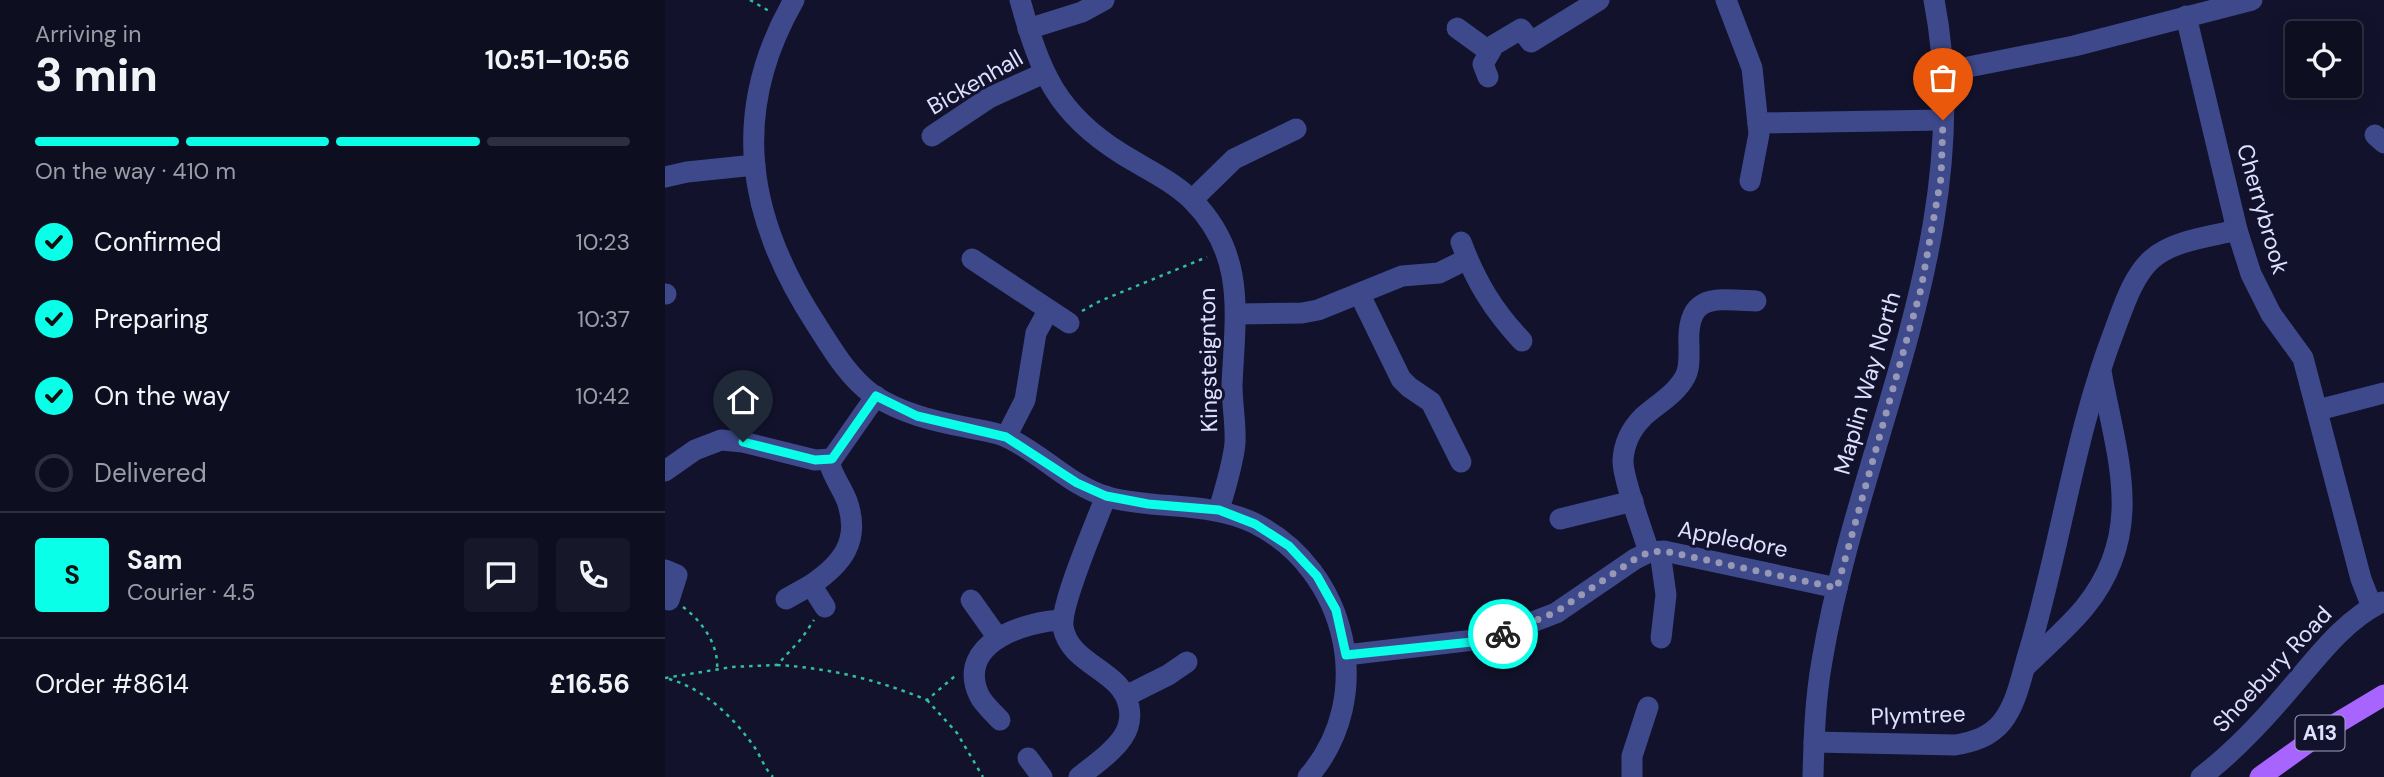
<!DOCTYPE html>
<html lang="en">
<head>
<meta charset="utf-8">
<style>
	:root { --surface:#0e0e21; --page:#17172a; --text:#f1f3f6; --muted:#9b9ca5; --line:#2e2e3f; --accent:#09ffe8 }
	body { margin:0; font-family:"DM Sans",sans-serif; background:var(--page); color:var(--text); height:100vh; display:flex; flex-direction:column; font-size:26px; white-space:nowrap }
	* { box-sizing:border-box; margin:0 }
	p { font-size:23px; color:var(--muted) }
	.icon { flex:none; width:38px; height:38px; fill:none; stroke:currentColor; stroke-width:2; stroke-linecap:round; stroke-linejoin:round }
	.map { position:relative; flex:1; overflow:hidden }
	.details { display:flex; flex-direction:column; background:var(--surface); width:665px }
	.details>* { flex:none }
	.buttons { position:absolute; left:1620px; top:21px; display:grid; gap:14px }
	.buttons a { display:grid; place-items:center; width:77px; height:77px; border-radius:7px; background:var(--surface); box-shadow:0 4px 18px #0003,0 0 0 2px var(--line); font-size:35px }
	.pin { position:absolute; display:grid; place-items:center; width:60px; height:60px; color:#fff; margin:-72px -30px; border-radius:50% 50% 50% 0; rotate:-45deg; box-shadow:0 0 7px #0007 }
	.pin .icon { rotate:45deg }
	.courier { position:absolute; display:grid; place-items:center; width:70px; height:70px; margin:-35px; border:5px solid #09ffe8; border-radius:50%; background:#fff; color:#222; box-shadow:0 2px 9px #0007 }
	.head em { font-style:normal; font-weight:700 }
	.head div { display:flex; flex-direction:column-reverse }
	.head { display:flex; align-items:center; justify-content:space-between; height:119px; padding:0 35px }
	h1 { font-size:46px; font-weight:700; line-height:52px }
	.bar { display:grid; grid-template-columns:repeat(4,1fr); gap:10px 7px; align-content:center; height:84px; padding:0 35px }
	.bar i { height:9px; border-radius:5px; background:var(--line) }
	.bar .active { background:var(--accent) }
	.bar p { grid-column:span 4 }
	.line { display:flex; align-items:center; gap:18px; padding:0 35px; border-top:2px solid var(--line) }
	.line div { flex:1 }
	.round { display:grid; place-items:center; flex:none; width:74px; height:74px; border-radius:7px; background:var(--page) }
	ol { padding:0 35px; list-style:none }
	li { display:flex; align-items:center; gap:21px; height:77px }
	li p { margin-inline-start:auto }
	li .icon { padding:7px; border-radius:50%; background:var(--accent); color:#111; stroke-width:4 }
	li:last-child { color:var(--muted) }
	li i { width:38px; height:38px; border:4px solid var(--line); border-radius:50% }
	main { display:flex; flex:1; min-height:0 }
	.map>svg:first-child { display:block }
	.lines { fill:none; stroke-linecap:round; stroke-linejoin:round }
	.path { stroke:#31bf9b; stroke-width:2.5; stroke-dasharray:3.5 5; stroke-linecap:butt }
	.minor { stroke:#3d498b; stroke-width:21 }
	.major { stroke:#a764ff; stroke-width:21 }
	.done { stroke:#9698b5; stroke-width:7; stroke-dasharray:0 12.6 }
	.route { stroke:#09ffe8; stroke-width:9 }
	.labels { text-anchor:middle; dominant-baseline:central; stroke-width:6; stroke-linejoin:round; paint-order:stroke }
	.shield { fill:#12122c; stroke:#a0a2c0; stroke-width:2 }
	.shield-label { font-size:21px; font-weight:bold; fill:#dde0ff }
	.street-label { font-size:23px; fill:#dde0ff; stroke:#12122c }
</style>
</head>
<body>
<main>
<section class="details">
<div class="head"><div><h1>3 min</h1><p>Arriving in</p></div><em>10:51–10:56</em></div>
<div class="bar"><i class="active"></i><i class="active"></i><i class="active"></i><i></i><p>On the way · 410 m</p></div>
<ol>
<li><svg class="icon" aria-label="check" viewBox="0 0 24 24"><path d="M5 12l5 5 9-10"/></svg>Confirmed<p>10:23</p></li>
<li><svg class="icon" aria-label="check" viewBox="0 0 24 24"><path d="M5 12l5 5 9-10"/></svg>Preparing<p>10:37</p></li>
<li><svg class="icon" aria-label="check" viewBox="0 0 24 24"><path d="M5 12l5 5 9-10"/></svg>On the way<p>10:42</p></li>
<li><i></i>Delivered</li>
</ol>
<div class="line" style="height:126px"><b class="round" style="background:var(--accent);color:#111">S</b><div><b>Sam</b><p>Courier · 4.5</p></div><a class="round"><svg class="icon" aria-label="chat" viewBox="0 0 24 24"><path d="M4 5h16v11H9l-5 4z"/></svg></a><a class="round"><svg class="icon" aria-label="phone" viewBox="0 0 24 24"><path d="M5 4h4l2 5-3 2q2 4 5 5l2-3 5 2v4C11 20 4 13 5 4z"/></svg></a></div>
<div class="line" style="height:91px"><div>Order #8614</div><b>£16.56</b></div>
</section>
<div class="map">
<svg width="1719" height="777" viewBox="0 0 1719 777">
	<rect width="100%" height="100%" fill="#12122c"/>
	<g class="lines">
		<g class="path">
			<polyline points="85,0 104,11"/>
			<polyline points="417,311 435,301 542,257"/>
			<path d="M18 607C37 621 54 645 52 669"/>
			<path d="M112 665C165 668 213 680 262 700L290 676"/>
			<polyline points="0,678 67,667 112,665 137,638 149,620"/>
			<path d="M4 679C39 689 67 716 88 745 96 756 99 768 108 777"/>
			<polyline points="262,700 292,733 318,777"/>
		</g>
		<g class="minor">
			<path d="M129 0C64 113 82 218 151 324 167 349 183 377 208 395 236 413 268 421 300 427 313 430 327 431 339 436 376 452 404 486 443 497 492 510 543 501 589 523 682 569 713 697 643 777"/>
			<path d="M355 0C375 72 391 113 457 154 481 169 506 180 527 200 582 255 570 315 567 385 567 404 571 423 570 443 568 465 560 488 554 510"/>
			<polyline points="1061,0 1087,68 1094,134 1085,181"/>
			<polyline points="1521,16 1572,230 1586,274 1606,314 1638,358 1696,579 1707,607"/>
			<polyline points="792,28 825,52"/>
			<polyline points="363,29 417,12 439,0"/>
			<polyline points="1278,72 1409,46 1587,0"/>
			<polyline points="823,77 818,64 829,45 856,29 866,42 934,0"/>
			<polyline points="1093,123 1278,120"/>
			<polyline points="1710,135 1719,143"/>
			<polyline points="267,136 324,98 379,73"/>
			<polyline points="0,177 22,172 90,165"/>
			<polyline points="527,200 569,159 631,129"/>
			<path d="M796 242C811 282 828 310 857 341"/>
			<polyline points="307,259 404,323"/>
			<polyline points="0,294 1,294"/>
			<polyline points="695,295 736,379 744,387 766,402 796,462"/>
			<polyline points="571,314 637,313 653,310 737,276 774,273 802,259"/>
			<polyline points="1653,410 1719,393"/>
			<polyline points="341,437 360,400 371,333 383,311"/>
			<polyline points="0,471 30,450 56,440 78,442 150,460 167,459"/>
			<polyline points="895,519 968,501"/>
			<path d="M984 552C978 532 957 477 958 460 959 443 966 429 978 417 991 405 1011 394 1020 377 1025 368 1024 357 1024 346 1021 293 1049 299 1091 301"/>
			<polyline points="995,552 1001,595 996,638"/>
			<polyline points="0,570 12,575 4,600"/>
			<polyline points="121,599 146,585"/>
			<polyline points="306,600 333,638"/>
			<path d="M160 607 146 585C177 564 196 541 182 501 177 488 169 478 165 465L167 459 211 396"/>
			<polyline points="681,655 826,638 891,613 970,559 984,552 999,551 1172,588"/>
			<path d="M1360 667C1380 647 1403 628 1420 607 1482 530 1451 456 1436 371"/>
			<polyline points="461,696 503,675 522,662"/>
			<path d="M335 720C328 712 318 704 314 695 290 643 361 621 398 620"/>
			<path d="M1149 742 1290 745C1308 742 1325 737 1337 722 1353 702 1357 672 1365 648 1396 543 1410 432 1450 329 1459 305 1468 276 1487 259 1509 240 1544 237 1572 230"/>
			<polyline points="363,758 377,777"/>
			<path d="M414 777C429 765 447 753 458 737 464 728 466 718 464 707 457 669 405 666 398 627 395 604 431 523 441 496"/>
			<polyline points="967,777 967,756 983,707"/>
			<path d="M1148 777C1149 738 1150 700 1157 661 1194 440 1314 230 1269 0"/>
			<path d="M1536 777C1569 752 1597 722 1624 690 1651 659 1679 620 1717 602"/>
		</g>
		<polyline class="major" points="1595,777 1659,731 1719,695"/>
	</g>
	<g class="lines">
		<polyline class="done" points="838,634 891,612 970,559 984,552 999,551 1172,588 1256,289 1276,178 1278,120"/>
		<polyline class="route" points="78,442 150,460 167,459 211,396 252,416 341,437 412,483 441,496 483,504 554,510 590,524 624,546 652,576 671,610 681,655 807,642 838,634"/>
	</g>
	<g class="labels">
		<rect class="shield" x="1630.5" y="715.5" width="49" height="35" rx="5"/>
		<g class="shield-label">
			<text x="1655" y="733">A13</text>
		</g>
		<g class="street-label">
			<text transform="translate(310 82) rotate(-30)">Bickenhall</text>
			<text transform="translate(1598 209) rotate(74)">Cherrybrook</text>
			<text transform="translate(543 360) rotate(-91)">Kingsteignton</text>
			<text transform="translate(1202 383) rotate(-74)">Maplin Way North</text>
			<text transform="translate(1068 539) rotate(11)">Appledore</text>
			<text transform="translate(1607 669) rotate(-47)">Shoebury Road</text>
			<text transform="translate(1253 715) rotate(-2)">Plymtree</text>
		</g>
	</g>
</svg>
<div class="buttons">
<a><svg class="icon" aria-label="locate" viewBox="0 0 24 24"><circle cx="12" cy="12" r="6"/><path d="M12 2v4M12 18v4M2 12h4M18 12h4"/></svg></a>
</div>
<div class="pin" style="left:1278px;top:120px;background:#ea580c"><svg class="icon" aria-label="bag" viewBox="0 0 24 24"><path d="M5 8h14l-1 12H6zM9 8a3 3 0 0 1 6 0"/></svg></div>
<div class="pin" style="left:78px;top:442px;background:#1f2937"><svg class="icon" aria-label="home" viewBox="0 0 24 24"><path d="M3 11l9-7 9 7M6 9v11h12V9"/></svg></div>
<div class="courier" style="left:838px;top:634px"><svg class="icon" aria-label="bike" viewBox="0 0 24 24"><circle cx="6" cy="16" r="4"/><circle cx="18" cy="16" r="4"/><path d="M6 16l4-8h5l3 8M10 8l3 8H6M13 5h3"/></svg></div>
</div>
</main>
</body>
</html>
